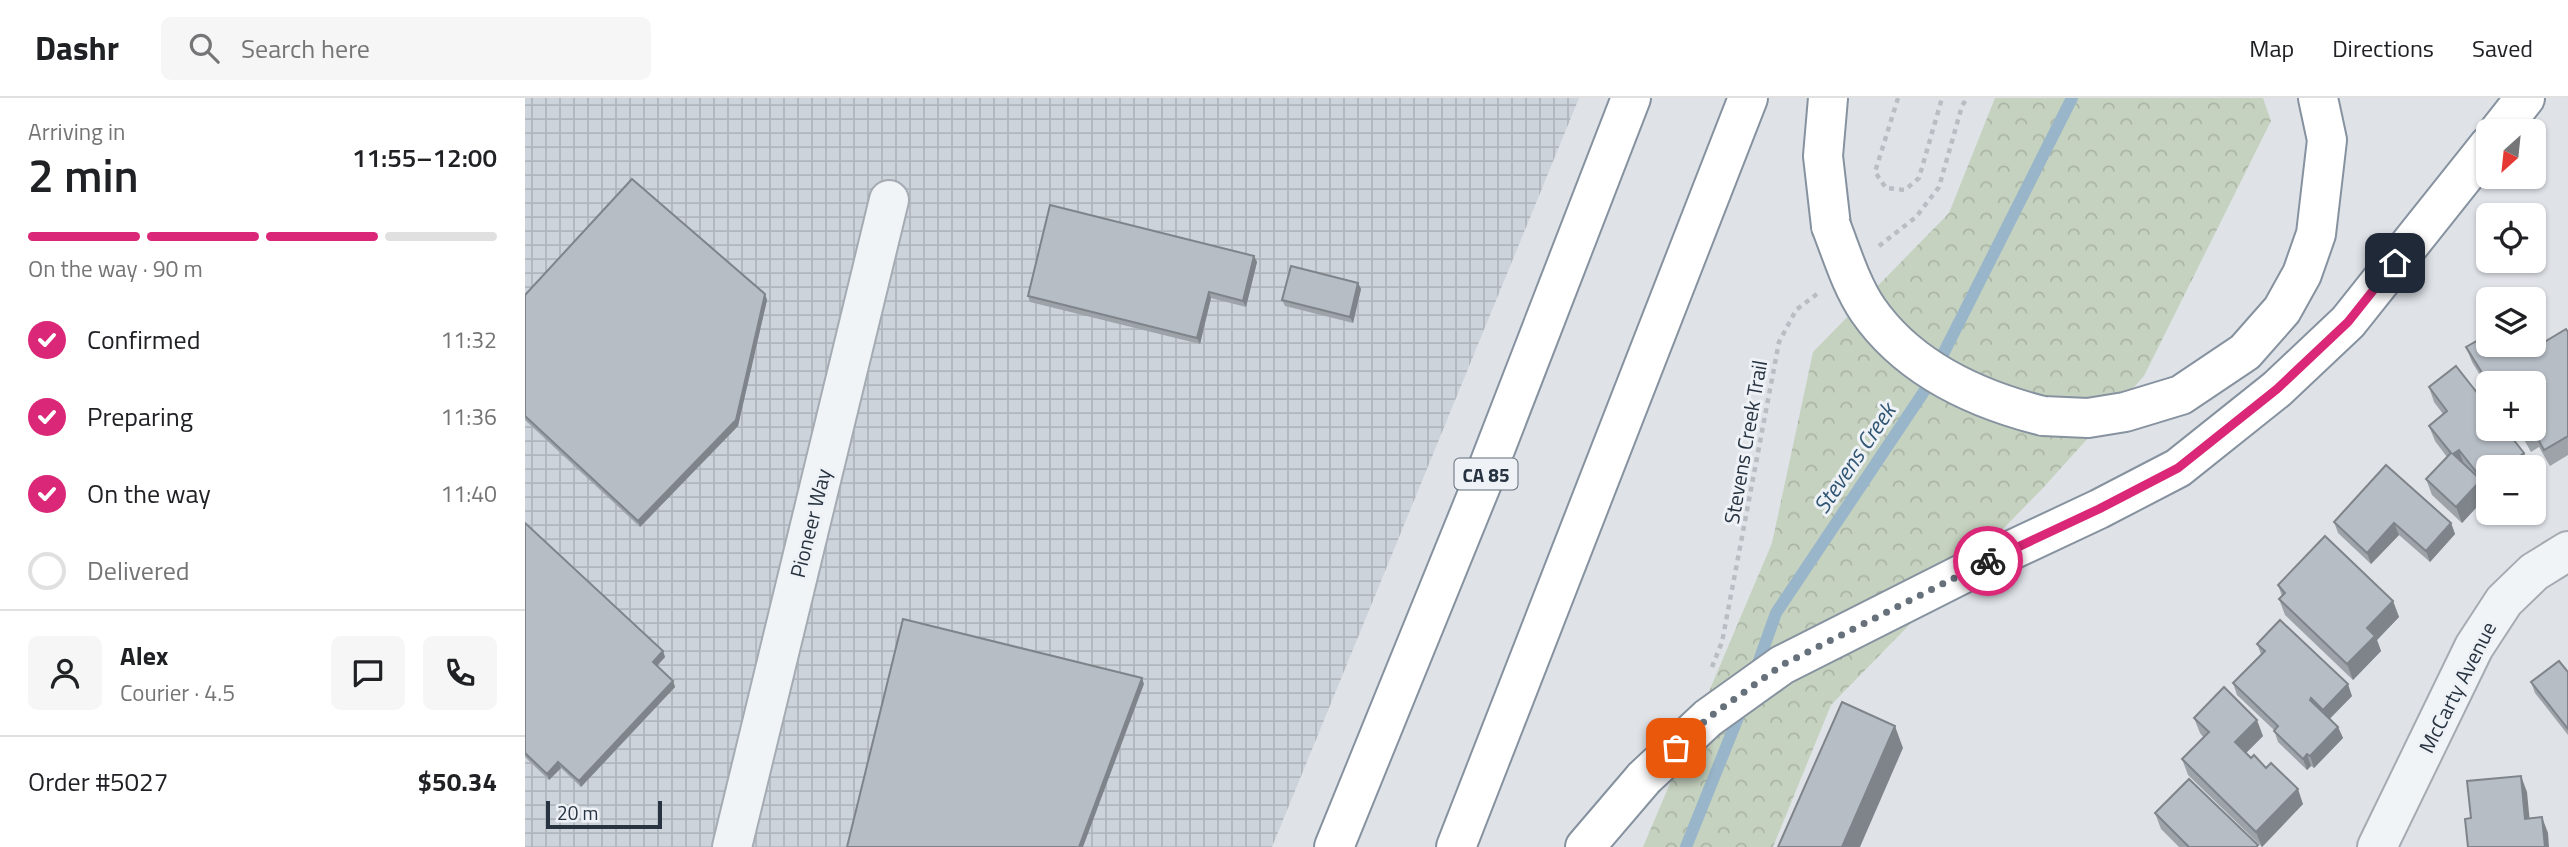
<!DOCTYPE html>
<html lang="en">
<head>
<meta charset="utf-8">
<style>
	:root { --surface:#fff; --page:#f6f6f6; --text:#202124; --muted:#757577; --line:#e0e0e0; --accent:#db2777 }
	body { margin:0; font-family:"Titillium Web",sans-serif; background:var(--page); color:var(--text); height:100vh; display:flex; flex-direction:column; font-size:26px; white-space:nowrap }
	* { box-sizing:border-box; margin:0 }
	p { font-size:23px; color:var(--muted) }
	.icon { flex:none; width:38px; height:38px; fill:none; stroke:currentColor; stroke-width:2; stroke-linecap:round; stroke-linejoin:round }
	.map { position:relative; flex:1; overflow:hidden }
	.details { display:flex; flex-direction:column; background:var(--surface); width:525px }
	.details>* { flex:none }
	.needle { width:46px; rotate:207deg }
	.controls { position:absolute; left:1951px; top:21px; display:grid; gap:14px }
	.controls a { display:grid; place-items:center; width:70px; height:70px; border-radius:10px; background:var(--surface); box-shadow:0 2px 5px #0004; font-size:35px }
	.scale { position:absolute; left:21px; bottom:18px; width:116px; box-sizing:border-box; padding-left:7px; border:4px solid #273340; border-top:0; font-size:19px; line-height:24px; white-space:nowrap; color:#273340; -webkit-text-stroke:5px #eef2f6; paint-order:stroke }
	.pin { position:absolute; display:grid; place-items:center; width:60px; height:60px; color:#fff; margin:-30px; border-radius:14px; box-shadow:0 4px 10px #0006 }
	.courier { position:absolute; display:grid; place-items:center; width:70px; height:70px; margin:-35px; border:5px solid #db2777; border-radius:50%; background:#fff; color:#222; box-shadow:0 2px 9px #0007 }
	.head em { font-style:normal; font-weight:600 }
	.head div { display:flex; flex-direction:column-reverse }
	.head { display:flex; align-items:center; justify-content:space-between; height:119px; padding:0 28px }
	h1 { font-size:46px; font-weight:600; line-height:52px }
	.bar { display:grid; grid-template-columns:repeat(4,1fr); gap:10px 7px; align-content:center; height:84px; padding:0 28px }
	.bar i { height:9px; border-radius:5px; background:var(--line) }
	.bar .active { background:var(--accent) }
	.bar p { grid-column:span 4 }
	.line { display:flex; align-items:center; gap:18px; padding:0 28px; border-top:2px solid var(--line) }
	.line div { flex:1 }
	.round { display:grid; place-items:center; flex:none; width:74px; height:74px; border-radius:10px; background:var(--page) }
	ol { padding:0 28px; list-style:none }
	li { display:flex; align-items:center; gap:21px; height:77px }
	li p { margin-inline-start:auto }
	li .icon { padding:7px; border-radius:50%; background:var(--accent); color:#fff; stroke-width:4 }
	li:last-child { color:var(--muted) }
	li i { width:38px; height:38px; border:4px solid var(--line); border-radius:50% }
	header { display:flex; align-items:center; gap:42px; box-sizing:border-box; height:98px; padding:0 35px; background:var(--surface); border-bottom:2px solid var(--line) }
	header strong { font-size:33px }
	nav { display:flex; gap:38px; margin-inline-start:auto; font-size:24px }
	.search { width:490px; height:63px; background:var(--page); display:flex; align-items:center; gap:18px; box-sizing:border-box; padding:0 24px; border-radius:10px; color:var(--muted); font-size:26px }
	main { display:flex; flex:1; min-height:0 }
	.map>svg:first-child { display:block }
	.industrial { fill:url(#industrial-grid) }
	.forest { fill:url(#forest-crowns) }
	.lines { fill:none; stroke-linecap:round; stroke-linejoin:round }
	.stream { stroke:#99b5c9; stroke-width:12 }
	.minor-casing { stroke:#a4abb2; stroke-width:42 }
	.highway-casing { stroke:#86929f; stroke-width:42 }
	.path { stroke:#b8bec4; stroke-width:4.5; stroke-dasharray:5 5; stroke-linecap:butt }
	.minor { stroke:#f1f4f7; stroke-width:38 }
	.highway { stroke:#fff; stroke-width:38 }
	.highway-bridge-casing { stroke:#86929f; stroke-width:42; stroke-linecap:butt }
	.highway-bridge { stroke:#fff; stroke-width:38 }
	.wall { fill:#9da3a9 }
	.shaded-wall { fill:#7f848a }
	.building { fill:#b6bdc5; stroke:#7f848a; stroke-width:2 }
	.done { stroke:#67717b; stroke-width:7; stroke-dasharray:0 12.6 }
	.route { stroke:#db2777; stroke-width:9 }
	.labels { text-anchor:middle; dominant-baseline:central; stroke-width:6; stroke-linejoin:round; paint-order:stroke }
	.shield { fill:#eef2f6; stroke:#636c77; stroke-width:2 }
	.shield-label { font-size:19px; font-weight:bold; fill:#273340 }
	.street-label { font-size:21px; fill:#273340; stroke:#eef2f6 }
	.water-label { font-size:23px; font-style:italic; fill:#315574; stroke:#eef2f6 }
</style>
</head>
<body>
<header>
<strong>Dashr</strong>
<div class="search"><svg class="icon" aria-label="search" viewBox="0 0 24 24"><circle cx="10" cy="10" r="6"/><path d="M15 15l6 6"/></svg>Search here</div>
<nav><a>Map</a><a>Directions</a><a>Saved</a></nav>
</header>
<main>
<section class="details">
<div class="head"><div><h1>2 min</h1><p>Arriving in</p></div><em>11:55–12:00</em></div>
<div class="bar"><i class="active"></i><i class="active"></i><i class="active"></i><i></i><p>On the way · 90 m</p></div>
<ol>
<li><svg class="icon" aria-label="check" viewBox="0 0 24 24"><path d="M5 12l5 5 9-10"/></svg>Confirmed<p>11:32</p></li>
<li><svg class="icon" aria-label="check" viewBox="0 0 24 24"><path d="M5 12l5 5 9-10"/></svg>Preparing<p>11:36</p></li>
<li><svg class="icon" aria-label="check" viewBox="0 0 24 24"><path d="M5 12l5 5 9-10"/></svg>On the way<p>11:40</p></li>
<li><i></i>Delivered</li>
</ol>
<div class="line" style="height:126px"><a class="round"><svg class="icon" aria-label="person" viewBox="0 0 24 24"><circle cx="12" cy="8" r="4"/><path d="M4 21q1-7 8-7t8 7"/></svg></a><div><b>Alex</b><p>Courier · 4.5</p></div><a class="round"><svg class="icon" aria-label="chat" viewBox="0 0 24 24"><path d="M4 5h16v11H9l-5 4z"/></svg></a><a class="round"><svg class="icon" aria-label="phone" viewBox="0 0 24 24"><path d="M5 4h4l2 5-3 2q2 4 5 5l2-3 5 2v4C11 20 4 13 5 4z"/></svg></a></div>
<div class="line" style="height:91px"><div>Order #5027</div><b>$50.34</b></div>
</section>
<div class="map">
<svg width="2043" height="749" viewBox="0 0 2043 749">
	<defs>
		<pattern id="industrial-grid" width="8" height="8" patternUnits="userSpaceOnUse" patternTransform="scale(1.75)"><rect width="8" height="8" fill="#cdd3da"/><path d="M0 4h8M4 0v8" fill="none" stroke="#b0b6bc"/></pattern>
		<pattern id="forest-crowns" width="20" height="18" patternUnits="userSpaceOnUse" patternTransform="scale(1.75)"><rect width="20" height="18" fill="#c6d2c0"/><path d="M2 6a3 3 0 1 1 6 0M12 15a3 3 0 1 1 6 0" fill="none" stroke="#aab5a6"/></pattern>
	</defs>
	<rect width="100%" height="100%" fill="#dfe3e8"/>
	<polygon class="industrial" points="0,0 1054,0 747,749 0,749"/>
	<polygon class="forest" points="1470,0 1738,0 1746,23 1619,278 1518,390 1306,607 1248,749 1118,749 1247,445 1288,254 1424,115"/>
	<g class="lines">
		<g class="stream">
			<polyline points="1230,574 1251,515 1400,292 1547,0"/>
			<polyline points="1161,749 1218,607"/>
		</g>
		<g class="minor-casing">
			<g id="minor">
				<polyline points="207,749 364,102"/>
				<polyline points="1852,749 1949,549 1979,503 2009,474 2043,453"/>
			</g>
		</g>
		<g class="highway-casing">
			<g id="highway">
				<polyline points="1303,0 1298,58 1306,128"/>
				<polyline points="1974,33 2000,0"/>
				<polyline points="1518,318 1563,320 1600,314 1656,297 1720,254 1757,212 1777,176 1791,136 1802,42 1793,0"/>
				<polyline points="1459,465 1574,411 1653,370 1752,291 1823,224 1964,47"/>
				<polyline points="809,749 957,385 1106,0"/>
				<polyline points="931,749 1223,0"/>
				<polyline points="1060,749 1119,680"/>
			</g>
		</g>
		<g class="path">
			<polyline points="1373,0 1350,74 1361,90 1380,92 1394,80 1417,0"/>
			<polyline points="1354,148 1391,119 1414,89 1437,8 1442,0"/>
			<polyline points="1187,569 1197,544 1254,244 1271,212 1292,196"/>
		</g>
		<use href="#minor" class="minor"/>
		<use href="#highway" class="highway"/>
		<g class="highway-bridge-casing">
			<g id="highway-bridge">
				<path d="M1306 128C1317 156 1326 187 1343 212 1384 271 1450 301 1518 318"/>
				<polyline points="1119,680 1183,620 1257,567 1459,465"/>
			</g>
		</g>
		<use href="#highway-bridge" class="highway-bridge"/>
	</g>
	<g class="wall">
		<polygon points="729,158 732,164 721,209 686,200 675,246 505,204 503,198"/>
		<polygon points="833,185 836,191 828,225 760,208 757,202"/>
		<polygon points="240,196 242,202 213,328 115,429 0,322 0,197"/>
		<polygon points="2043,234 2043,357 2025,368 2014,349 2006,354 1993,331 2009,331 2009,285 1964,285 1964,292 1947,264 1941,249 2001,255"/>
		<polygon points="1904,289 1999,355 2004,369 1964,369 1964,398 1960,394 1962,398 1937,425 1907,397 1901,381 1922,359 1910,343 1904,328 1918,316 1909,304"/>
		<polygon points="1809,424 1926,425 1930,436 1905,464 1874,437 1846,466 1813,435"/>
		<polygon points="0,425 138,553 140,559 132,568 148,583 150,589 56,689 36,670 24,682 0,659"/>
		<polygon points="1753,487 1868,503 1874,519 1852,542 1856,553 1828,582 1760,517 1754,501 1757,498"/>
		<polygon points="1732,546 1827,598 1805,621 1813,629 1818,640 1789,670 1786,668 1782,672 1753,644 1749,632 1712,597 1708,585 1736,556"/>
		<polygon points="2043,574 2043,637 2010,595 2006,584"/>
		<polygon points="1669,620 1738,638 1721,655 1778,706 1737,749 1663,677 1657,661 1679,640 1675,635"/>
		<polygon points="1630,715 1733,747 1733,749 1654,749 1636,731"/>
	</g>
	<g class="shaded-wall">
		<polygon points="729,158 732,164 721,209 718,203"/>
		<polygon points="833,185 836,191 828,225 825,219"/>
		<polygon points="684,194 686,200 675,246 672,240"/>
		<polygon points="240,196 242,202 213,328 115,429 113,423"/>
		<polygon points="1934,352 1939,367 1928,356"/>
		<polygon points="1999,355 2004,369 1980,369"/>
		<polygon points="1956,382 1962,398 1937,425 1931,409"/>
		<polygon points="1964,382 1964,395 1960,385"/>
		<polygon points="1869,425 1874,437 1846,466 1842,455"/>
		<polygon points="1926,425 1930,436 1905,464 1901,453"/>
		<polygon points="1868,503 1874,519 1852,542 1856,553 1828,582 1822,566 1842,530"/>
		<polygon points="138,553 140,559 130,570 128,564"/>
		<polygon points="617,580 619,586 558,749 554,749"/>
		<polygon points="148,583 150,589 56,689 54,683"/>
		<polygon points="1823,586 1827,598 1802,623 1798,612"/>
		<polygon points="1732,622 1738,638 1716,660 1710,644"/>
		<polygon points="1370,628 1378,650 1335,749 1317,749"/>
		<polygon points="1813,629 1818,640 1789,670 1785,658"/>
		<polygon points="1782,656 1786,668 1782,672 1778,661"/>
		<polygon points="33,664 36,670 24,682 22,676"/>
		<polygon points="1996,678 2002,694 2006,736 2000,721"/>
		<polygon points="1773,691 1778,706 1737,749 1731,734"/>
		<polygon points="2017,719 2023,735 2024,749 2020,749"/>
	</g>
	<g class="building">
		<polygon points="107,81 240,196 211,322 113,423 0,318 0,197"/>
		<polygon points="525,107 729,158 718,203 684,194 672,240 503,198"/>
		<polygon points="766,168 833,185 825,219 757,202"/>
		<polygon points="2041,231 2043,234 2043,338 2019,352 2009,334 2001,338 1996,331 2009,331 2009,285 1964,286 1941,249 1964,236 1964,247 1996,247 2001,255"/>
		<polygon points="1931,268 1964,310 1964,331 1980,331 1999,355 1980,369 1964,369 1964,382 1960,385 1934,352 1928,356 1956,382 1931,409 1901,381 1926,355 1904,328 1922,313 1904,289"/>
		<polygon points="1861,367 1926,425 1901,453 1869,425 1842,455 1809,424"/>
		<polygon points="0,425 138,553 128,564 148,583 54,683 33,664 22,676 0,655"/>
		<polygon points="1800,438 1868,503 1842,530 1850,538 1822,566 1754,501 1760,495 1753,487"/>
		<polygon points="378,521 617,580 554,749 322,749"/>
		<polygon points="1755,522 1823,586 1798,612 1786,600 1785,602 1813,629 1785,658 1782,656 1778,661 1749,633 1753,628 1708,585 1740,553 1732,546"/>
		<polygon points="2034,563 2043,574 2043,631 2006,584"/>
		<polygon points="1699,589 1732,622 1710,644 1726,660 1729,657 1741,670 1746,665 1773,691 1731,734 1657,661 1684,634 1669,620"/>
		<polygon points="1317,604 1370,628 1317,749 1253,749"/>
		<polygon points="1996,678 2000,721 2017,719 2020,749 1943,749 1940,721 1946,720 1942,683"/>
		<polygon points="1664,681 1733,747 1731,749 1664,749 1630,715"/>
	</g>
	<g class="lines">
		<polyline class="done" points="1151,650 1183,620 1257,567 1463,463"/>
		<polyline class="route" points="1463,463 1574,411 1653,370 1752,291 1823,224 1870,165"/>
	</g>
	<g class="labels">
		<rect class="shield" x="929.5" y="360.5" width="63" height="31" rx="5"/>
		<g class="shield-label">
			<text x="961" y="376">CA 85</text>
		</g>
		<g class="street-label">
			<text transform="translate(1220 344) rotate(-80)">Stevens Creek Trail</text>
			<text transform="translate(285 425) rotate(-76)">Pioneer Way</text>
			<text transform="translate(1932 589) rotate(-63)">McCarty Avenue</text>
		</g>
		<g class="water-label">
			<text transform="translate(1329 360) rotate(-56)">Stevens Creek</text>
		</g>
	</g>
</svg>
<div class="controls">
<a><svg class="needle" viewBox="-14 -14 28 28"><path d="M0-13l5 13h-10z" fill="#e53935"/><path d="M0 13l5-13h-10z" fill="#757577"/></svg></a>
<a><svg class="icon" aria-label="locate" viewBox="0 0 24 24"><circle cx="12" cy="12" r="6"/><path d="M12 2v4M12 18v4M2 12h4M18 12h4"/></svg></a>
<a><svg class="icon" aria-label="layers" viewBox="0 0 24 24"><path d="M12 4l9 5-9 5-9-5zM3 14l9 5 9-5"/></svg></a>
<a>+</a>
<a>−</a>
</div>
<div class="scale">20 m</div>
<div class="pin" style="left:1151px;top:650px;background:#ea580c"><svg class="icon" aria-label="bag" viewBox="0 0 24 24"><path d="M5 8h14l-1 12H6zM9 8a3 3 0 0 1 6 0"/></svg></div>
<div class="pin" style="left:1870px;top:165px;background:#1f2937"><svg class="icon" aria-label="home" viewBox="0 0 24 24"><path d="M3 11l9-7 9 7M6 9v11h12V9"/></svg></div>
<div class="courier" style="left:1463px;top:463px"><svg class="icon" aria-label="bike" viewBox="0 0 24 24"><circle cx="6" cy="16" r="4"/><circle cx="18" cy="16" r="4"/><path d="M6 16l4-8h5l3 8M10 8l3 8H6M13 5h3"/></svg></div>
</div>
</main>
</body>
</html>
